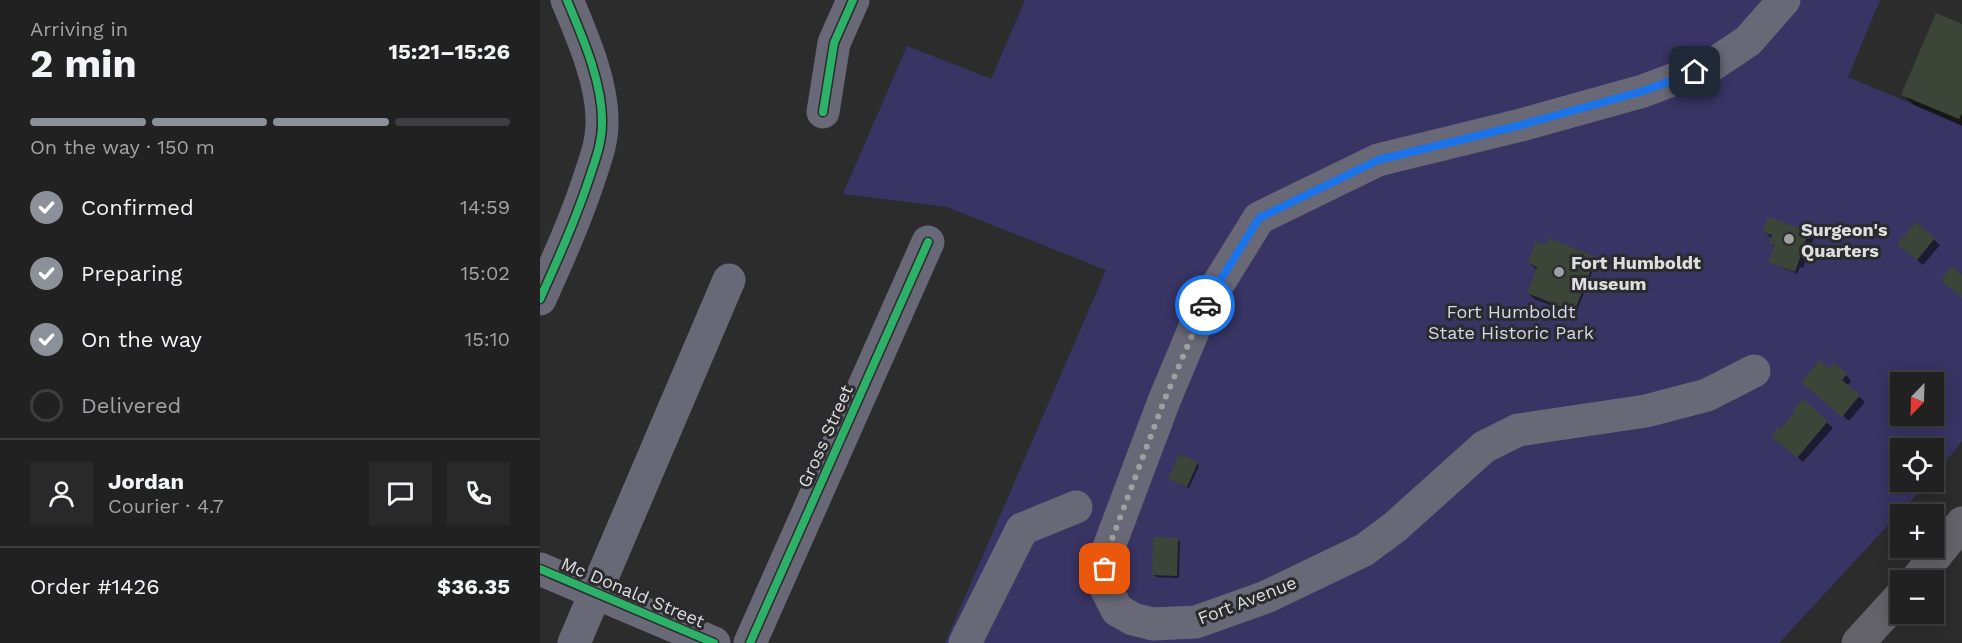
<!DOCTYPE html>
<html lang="en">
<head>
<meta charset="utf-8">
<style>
	:root { --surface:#212122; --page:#29292a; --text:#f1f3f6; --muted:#a2a3a5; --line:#3e3e40; --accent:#8c9099 }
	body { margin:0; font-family:"Work Sans",sans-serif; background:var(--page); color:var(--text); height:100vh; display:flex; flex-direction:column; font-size:22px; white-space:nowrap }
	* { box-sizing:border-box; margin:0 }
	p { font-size:20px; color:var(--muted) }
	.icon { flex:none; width:33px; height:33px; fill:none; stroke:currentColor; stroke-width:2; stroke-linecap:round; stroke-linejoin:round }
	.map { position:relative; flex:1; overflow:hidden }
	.side { display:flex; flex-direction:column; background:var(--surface); width:540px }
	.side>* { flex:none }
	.needle { width:39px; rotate:203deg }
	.tools { position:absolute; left:1350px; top:372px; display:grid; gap:12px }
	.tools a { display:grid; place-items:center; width:54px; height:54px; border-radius:0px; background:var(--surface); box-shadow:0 3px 15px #0003,0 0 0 2px var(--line); font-size:30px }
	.pin { position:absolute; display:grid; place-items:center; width:51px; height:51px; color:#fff; margin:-26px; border-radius:12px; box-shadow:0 3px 9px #0006 }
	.courier { position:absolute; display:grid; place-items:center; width:60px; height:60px; margin:-30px; border:4px solid #1a73e8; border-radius:50%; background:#fff; color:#222; box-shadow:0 2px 8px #0007 }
	.summary em { font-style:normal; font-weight:700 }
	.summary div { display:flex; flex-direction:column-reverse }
	.summary { display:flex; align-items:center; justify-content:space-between; height:102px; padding:0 30px }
	h1 { font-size:39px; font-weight:700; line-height:45px }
	.bar { display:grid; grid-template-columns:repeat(4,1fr); gap:9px 6px; align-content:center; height:72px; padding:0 30px }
	.bar i { height:8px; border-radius:4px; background:var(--line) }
	.bar .current { background:var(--accent) }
	.bar p { grid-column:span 4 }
	.line { display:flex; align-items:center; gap:15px; padding:0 30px; border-top:2px solid var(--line) }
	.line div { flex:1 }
	.round { display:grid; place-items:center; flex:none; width:63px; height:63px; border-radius:0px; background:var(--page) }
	ol { padding:0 30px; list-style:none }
	li { display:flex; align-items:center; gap:18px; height:66px }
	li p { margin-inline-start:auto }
	li .icon { padding:6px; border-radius:50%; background:var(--accent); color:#fff; stroke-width:4 }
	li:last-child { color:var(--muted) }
	li i { width:33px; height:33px; border:3px solid var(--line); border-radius:50% }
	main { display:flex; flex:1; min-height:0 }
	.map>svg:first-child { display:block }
	.green { fill:#383463; fill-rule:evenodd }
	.shadow { fill:#0007 }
	.building { fill:#3c4638 }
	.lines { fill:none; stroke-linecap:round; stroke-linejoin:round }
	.minor { stroke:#686876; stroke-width:33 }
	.highway { stroke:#636369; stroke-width:33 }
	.cycleway-casing { stroke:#2b2b2e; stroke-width:11 }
	.cycleway { stroke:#2db169; stroke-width:8 }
	.done { stroke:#a0a0a1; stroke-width:6; stroke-dasharray:0 10.8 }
	.route { stroke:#1a73e8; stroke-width:8 }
	.poi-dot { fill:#a0a0a1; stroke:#2b2b2e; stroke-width:2 }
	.labels { text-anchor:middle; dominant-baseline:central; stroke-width:6; stroke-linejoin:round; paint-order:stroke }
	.poi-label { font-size:18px; font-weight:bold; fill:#dedee0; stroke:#2b2b2e; text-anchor:start }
	.park-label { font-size:18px; fill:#d6d6ec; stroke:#2b2b2e }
	.street-label { font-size:18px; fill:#dedee0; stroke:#2b2b2e }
</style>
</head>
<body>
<main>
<section class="side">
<div class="summary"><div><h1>2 min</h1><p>Arriving in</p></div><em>15:21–15:26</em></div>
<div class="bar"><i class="current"></i><i class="current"></i><i class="current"></i><i></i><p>On the way · 150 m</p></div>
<ol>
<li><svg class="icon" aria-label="check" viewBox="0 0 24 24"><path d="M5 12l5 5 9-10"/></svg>Confirmed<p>14:59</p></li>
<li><svg class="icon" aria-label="check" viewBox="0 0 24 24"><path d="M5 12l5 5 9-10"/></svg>Preparing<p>15:02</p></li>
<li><svg class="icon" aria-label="check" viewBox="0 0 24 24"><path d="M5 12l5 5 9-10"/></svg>On the way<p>15:10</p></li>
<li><i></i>Delivered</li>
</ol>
<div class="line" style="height:108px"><a class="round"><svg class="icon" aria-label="person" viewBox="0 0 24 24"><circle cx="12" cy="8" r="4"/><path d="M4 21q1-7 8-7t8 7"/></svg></a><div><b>Jordan</b><p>Courier · 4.7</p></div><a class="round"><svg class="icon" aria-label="chat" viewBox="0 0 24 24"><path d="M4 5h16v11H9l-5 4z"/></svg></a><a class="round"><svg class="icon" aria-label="phone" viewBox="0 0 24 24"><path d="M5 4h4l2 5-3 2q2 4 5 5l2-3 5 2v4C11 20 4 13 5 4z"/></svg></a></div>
<div class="line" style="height:78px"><div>Order #1426</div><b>$36.35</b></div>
</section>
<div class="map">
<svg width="1422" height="643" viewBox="0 0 1422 643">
	<rect width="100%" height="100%" fill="#2c2c2d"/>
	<path class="green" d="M485 0H1340L1308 77 1422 125V441L1394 476V448H1360V482H1388L1239 643H405L566 270 407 207 303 194 367 46 451 79ZM1360 382H1394V416H1360Z"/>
	<g class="shadow">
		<polygon points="1422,26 1422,126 1374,105 1363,95"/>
		<polygon points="1229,219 1269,233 1274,238 1263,268 1260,267 1257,274 1230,262 1235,247 1231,242 1232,238 1224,232"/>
		<polygon points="1377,224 1400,245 1383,265 1365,249"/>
		<polygon points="1055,258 1057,260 1036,313 1033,314 994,299 988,293 997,270 989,263"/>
		<polygon points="1289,371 1306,375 1311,381 1307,386 1325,402 1309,421 1269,387"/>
		<polygon points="1263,401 1293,428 1263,462 1238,441 1240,431 1256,413"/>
		<polygon points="657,463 659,466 649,488 630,479"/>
		<polygon points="637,539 640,542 639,578 616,577 614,575"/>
	</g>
	<g class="building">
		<polygon points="1396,13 1422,24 1422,113 1419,119 1361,95"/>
		<polygon points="1228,217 1269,231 1255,272 1228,262 1235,245 1229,243 1232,235 1223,232"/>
		<polygon points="1376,222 1395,238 1377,260 1357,244"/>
		<polygon points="1009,238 1056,257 1034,312 987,293 997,267 988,263 996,241 1006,245"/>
		<polygon points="1412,266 1422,275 1422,298 1401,280"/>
		<polygon points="1280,360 1289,368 1294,363 1307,374 1302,380 1320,395 1302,417 1261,382"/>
		<polygon points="1263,399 1288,421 1257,458 1231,436 1238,427 1240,429 1254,413 1252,412"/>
		<polygon points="639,454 658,462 647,487 628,479"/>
		<polygon points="613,537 638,538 637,576 612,575"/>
	</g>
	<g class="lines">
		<g class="minor">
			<polyline points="283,112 294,43 313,0"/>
			<path d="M0 299C18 259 36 219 50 176 56 158 62 142 62 123 63 83 42 36 27 0"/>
			<polyline points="1214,371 1167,395 1106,411 978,430 944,447 855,527 824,550 726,597 656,622 613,624 593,619 577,610 564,584 566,555 624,401 662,310 719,218 838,160 981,125 1103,91 1172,65 1208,41 1244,0"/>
			<polyline points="0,569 174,643"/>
			<polyline points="34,643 189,280"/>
			<polyline points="210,643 388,242"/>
			<polyline points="425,643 482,529 536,507"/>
		</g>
		<g class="highway">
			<polyline points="1376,580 1422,523"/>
			<polyline points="1318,643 1360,597"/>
		</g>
		<g class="cycleway-casing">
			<g id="cycleway">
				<polyline points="283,112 294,43 313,0"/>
				<path d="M0 299C18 259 36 219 50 176 56 158 62 142 62 123 63 83 42 36 27 0"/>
				<polyline points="0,569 174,643"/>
				<polyline points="210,643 388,242"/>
			</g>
		</g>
		<use href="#cycleway" class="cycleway"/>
	</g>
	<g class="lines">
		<polyline class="done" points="565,569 566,555 624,401 665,305"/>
		<polyline class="route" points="665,305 719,218 838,160 981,125 1103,91 1155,72"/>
	</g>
	<g class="poi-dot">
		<circle cx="1249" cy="239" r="6"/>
		<circle cx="1019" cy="272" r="6"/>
	</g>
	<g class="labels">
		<g class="poi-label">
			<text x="1261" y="229">Surgeon's<tspan x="1261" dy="21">Quarters</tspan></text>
			<text x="1031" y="262">Fort Humboldt<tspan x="1031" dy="21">Museum</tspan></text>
		</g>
		<g class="park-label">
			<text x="971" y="311">Fort Humboldt<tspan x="971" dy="21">State Historic Park</tspan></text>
		</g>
		<g class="street-label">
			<text transform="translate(285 436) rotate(-66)">Gross Street</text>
			<text transform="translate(93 592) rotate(23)">Mc Donald Street</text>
			<text transform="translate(707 600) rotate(-21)">Fort Avenue</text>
		</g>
	</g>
</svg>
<div class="tools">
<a><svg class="needle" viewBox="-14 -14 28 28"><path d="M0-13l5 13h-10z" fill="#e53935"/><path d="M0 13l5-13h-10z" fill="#a2a3a5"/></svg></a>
<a><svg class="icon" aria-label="locate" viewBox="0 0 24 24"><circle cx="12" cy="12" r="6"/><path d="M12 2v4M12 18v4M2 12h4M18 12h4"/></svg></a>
<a>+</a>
<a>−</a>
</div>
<div class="pin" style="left:565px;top:569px;background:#ea580c"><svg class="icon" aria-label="bag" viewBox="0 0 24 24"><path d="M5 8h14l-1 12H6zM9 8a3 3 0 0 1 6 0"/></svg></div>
<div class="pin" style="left:1155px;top:72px;background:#1f2937"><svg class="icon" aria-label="home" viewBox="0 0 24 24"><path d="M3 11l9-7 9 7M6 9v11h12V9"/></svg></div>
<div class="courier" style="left:665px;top:305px"><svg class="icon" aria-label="car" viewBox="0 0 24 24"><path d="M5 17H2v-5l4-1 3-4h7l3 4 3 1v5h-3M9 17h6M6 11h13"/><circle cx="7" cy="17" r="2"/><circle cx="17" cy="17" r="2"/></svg></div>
</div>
</main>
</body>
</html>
